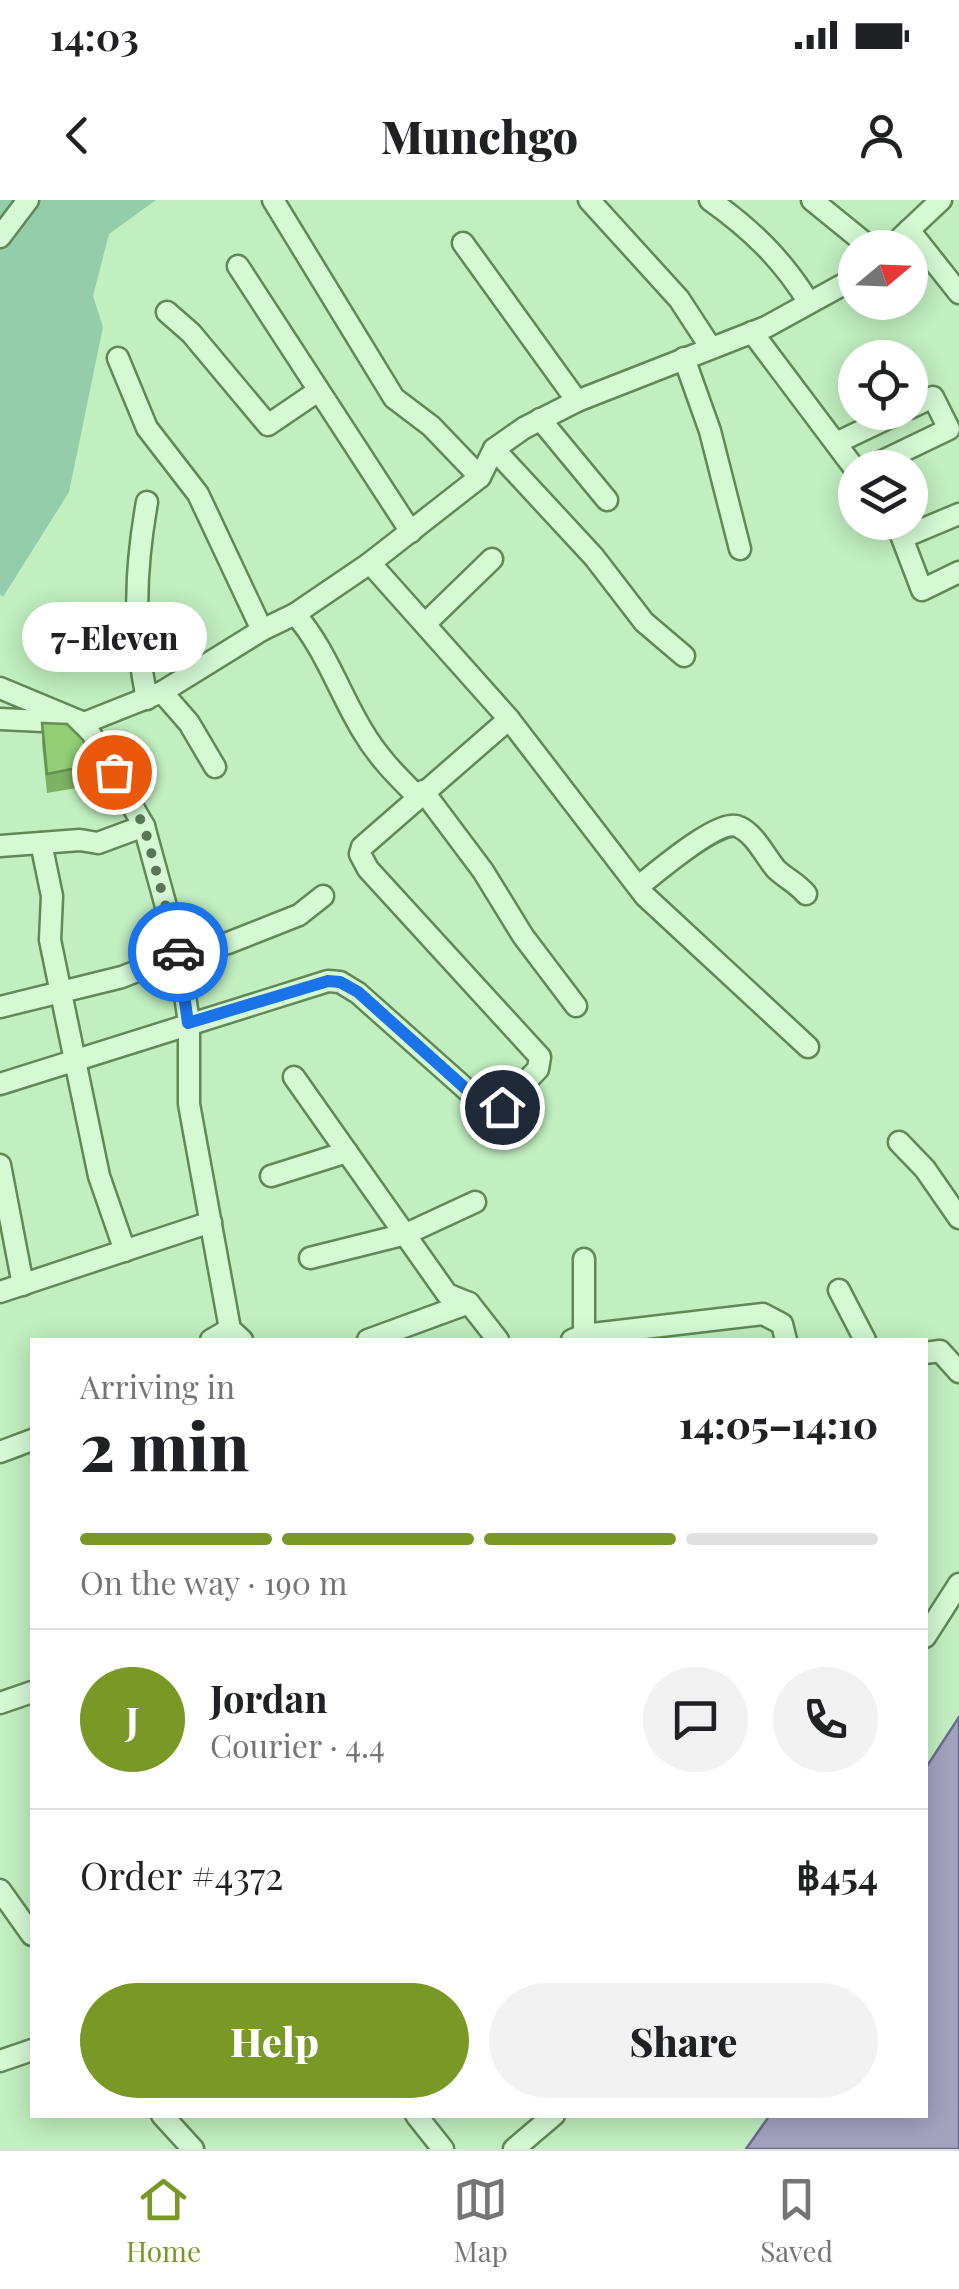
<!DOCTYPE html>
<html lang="en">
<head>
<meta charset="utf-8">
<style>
	:root { --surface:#fff; --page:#f2f2f2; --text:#202124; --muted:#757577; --line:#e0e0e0; --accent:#7a9826 }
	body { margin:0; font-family:"Playfair Display",serif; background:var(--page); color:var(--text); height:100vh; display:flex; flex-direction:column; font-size:38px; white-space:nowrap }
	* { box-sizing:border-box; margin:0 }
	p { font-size:32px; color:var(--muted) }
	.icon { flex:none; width:55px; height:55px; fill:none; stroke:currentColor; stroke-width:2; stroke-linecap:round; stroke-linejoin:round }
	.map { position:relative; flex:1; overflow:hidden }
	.panel { position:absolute; left:30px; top:1138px; width:898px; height:780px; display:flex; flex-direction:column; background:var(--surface); border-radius:0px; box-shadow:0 5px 25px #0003 }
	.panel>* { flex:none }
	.needle { width:65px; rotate:71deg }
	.buttons { position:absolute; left:838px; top:30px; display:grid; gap:20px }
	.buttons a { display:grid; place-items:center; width:90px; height:90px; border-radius:50%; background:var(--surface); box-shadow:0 5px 25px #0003; font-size:50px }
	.pin { position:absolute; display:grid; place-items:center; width:85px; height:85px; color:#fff; margin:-42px; border:5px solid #fff; border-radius:50%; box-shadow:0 2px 10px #0007 }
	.courier { position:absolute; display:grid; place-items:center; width:100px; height:100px; margin:-50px; border:8px solid #1a73e8; border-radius:50%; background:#fff; color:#222; box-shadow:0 2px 12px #0007 }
	.bubble { position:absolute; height:70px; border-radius:35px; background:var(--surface); box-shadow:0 5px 25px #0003; font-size:32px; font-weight:800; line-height:70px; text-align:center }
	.head em { font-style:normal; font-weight:800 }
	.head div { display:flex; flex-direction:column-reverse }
	.head { display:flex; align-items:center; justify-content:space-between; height:170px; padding:0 50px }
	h1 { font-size:65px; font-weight:800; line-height:75px }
	.bar { display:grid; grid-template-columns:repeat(4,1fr); gap:15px 10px; align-content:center; height:120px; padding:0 50px }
	.bar i { height:12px; border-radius:8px; background:var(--line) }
	.bar .on { background:var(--accent) }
	.bar p { grid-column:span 4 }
	.line { display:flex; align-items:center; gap:25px; padding:0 50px; border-top:2px solid var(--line) }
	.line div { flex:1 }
	.round { display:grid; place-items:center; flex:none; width:105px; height:105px; border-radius:52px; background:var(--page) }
	.action { display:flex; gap:20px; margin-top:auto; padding:20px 50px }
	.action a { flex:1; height:115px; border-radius:60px; background:var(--accent); color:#fff; font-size:40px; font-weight:800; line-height:115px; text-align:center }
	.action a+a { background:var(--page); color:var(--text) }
	.status { display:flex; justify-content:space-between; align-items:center; height:70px; padding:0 50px; background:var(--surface); direction:ltr }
	.status svg { height:28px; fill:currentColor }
	header { display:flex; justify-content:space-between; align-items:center; height:130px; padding:0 50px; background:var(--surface); font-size:45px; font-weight:800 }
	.dock { display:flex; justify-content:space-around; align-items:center; height:140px; border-top:2px solid var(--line); background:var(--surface); font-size:28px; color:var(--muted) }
	.dock a { display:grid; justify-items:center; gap:5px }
	.dock .on { color:var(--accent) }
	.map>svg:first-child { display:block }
	.green { fill:#93cda9 }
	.water { fill:#a3a3c0; stroke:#6a6a8e; stroke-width:2.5 }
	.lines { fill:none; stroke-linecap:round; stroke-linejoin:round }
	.minor-casing { stroke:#618857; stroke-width:25 }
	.minor { stroke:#d4f9d3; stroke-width:20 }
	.wall { fill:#7db164 }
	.shaded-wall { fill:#669051 }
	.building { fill:#91ce74; stroke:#669051; stroke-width:2.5 }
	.done { stroke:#5a7755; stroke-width:10; stroke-dasharray:0 18 }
	.route { stroke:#1a73e8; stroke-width:12 }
</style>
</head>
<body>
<div class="status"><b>14:03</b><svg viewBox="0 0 49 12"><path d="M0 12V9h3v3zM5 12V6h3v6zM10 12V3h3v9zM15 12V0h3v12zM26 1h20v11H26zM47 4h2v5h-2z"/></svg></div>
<header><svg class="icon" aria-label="back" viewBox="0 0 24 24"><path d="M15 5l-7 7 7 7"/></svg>Munchgo<svg class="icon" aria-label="person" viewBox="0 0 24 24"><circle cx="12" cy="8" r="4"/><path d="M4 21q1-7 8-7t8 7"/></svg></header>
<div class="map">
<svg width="959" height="1949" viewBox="0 0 959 1949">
	<rect width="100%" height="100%" fill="#c1efc0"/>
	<polygon class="green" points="0,0 156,0 109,34 93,96 103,127 69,292 3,397 0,394"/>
	<polygon class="water" points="959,1517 959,1949 746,1949 770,1915 925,1915 925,1569"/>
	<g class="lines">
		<g class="minor-casing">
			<g id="minor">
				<polyline points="273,0 394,198 431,226 480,277"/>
				<polyline points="589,0 679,99 711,148"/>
				<path d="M710 0C751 29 783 60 809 103"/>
				<polyline points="812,0 871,48"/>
				<polyline points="909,30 959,93"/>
				<polyline points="0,37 28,0"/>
				<polyline points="463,43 577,201"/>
				<polyline points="890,48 941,0"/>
				<polyline points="238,66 411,332"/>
				<polyline points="167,112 191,133 268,225 318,191"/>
				<polyline points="752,132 855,269"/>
				<polyline points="118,158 147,228 198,294 262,430"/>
				<polyline points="684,158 710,231 740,349"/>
				<polyline points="540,219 607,300"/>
				<polyline points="836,243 901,212"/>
				<polyline points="494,249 594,357 644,422 684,456"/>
				<polyline points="868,268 949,229 933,197 910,208"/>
				<polyline points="896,322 922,390 959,372"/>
				<polyline points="904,337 959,314"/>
				<polyline points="370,363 509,519 645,696 808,847"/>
				<path d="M295 414C325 448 339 492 362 530 377 556 396 575 417 596"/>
				<polyline points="426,423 492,359"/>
				<polyline points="0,488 84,523 144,626 179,754 189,823 189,904 230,1129 242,1140"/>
				<polyline points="162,492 189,523 215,567"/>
				<path d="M147 499C133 432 135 369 147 302"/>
				<polyline points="0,519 84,523 162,492 262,430 295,414 370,363 480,277 494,249 524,228 577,201 766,127 855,78"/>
				<polyline points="423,591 483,671 523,736 576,806"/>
				<polyline points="41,643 52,696 50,740 99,976 125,1051"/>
				<polyline points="0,646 80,640 98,643 144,626"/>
				<path d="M639 686C657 672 720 617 739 627 755 634 765 656 776 669 785 678 797 683 806 694"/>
				<polyline points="0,807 122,777 179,754 228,743 299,715 323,696"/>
				<polyline points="294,877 447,1094 469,1103"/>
				<polyline points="0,884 328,781 340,782 358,793 485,906 502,907 538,869 540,857 368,669 360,654 362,647 509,519"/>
				<polyline points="899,942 925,969 959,1018"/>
				<polyline points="0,965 23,1085"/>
				<polyline points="271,976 347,952"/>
				<polyline points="310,1058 406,1034 475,1002"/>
				<polyline points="839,1090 865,1140"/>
				<polyline points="0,1092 211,1022"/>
				<polyline points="584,1135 584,1059"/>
				<polyline points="211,1140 230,1129"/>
				<polyline points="368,1140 469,1103 498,1140"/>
				<polyline points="572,1140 584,1135 763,1114 782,1124 786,1140"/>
				<polyline points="925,1153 940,1151 959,1172"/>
				<polyline points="0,1252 32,1240"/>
				<polyline points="925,1437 959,1384"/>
				<polyline points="0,1503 32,1492"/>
				<polyline points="0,1690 32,1735"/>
				<polyline points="0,1861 32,1850"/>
				<polyline points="162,1915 193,1949"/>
				<polyline points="416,1915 443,1949"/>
				<polyline points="514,1949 554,1915"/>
			</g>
		</g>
		<use href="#minor" class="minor"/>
	</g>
	<polygon class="wall" points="42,523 92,577 77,588 47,593 42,543"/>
	<polygon class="shaded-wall" points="92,558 92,577 77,588 77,568"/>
	<polygon class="building" points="42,523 67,524 83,540 92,558 77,568 47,574"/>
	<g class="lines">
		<polyline class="done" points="114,572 144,626 178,752"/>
		<polyline class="route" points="178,752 188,823 328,781 340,782 358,792 485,906 502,907"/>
	</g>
</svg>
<div class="buttons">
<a><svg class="needle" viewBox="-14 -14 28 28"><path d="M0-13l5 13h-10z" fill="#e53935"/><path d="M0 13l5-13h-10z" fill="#757577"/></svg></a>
<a><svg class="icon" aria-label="locate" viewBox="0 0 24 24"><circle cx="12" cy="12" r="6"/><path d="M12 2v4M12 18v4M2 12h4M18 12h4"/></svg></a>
<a><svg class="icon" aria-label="layers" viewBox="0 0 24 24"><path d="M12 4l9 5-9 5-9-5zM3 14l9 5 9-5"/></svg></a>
</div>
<div class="pin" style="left:114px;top:572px;background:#ea580c"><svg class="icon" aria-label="bag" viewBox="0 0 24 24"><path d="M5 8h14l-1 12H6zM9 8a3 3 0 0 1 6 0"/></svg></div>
<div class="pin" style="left:502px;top:907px;background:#1f2937"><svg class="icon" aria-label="home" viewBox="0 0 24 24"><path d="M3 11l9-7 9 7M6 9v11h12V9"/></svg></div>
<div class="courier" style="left:178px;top:752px"><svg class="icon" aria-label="car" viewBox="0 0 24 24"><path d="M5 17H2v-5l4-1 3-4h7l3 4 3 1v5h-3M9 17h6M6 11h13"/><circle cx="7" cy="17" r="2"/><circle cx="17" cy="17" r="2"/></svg></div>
<div class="bubble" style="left:22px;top:402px;width:185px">7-Eleven</div>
<section class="panel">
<div class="head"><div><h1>2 min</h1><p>Arriving in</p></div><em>14:05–14:10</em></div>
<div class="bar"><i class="on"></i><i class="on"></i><i class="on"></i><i></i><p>On the way · 190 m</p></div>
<div class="line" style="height:180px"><b class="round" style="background:var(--accent);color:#fff">J</b><div><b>Jordan</b><p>Courier · 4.4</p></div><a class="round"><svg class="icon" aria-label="chat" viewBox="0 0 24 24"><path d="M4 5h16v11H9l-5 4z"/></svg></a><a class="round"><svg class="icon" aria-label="phone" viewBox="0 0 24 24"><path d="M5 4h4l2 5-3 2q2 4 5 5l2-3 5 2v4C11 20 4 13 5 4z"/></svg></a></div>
<div class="line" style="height:130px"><div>Order #4372</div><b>฿454</b></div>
<div class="action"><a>Help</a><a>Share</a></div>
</section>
</div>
<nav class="dock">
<a class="on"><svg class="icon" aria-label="home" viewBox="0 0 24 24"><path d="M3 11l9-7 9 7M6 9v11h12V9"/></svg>Home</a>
<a><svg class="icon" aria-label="map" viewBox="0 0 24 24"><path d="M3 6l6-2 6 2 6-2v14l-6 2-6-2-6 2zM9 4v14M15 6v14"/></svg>Map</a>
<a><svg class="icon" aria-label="saved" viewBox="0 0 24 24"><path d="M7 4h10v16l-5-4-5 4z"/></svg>Saved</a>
</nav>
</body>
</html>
